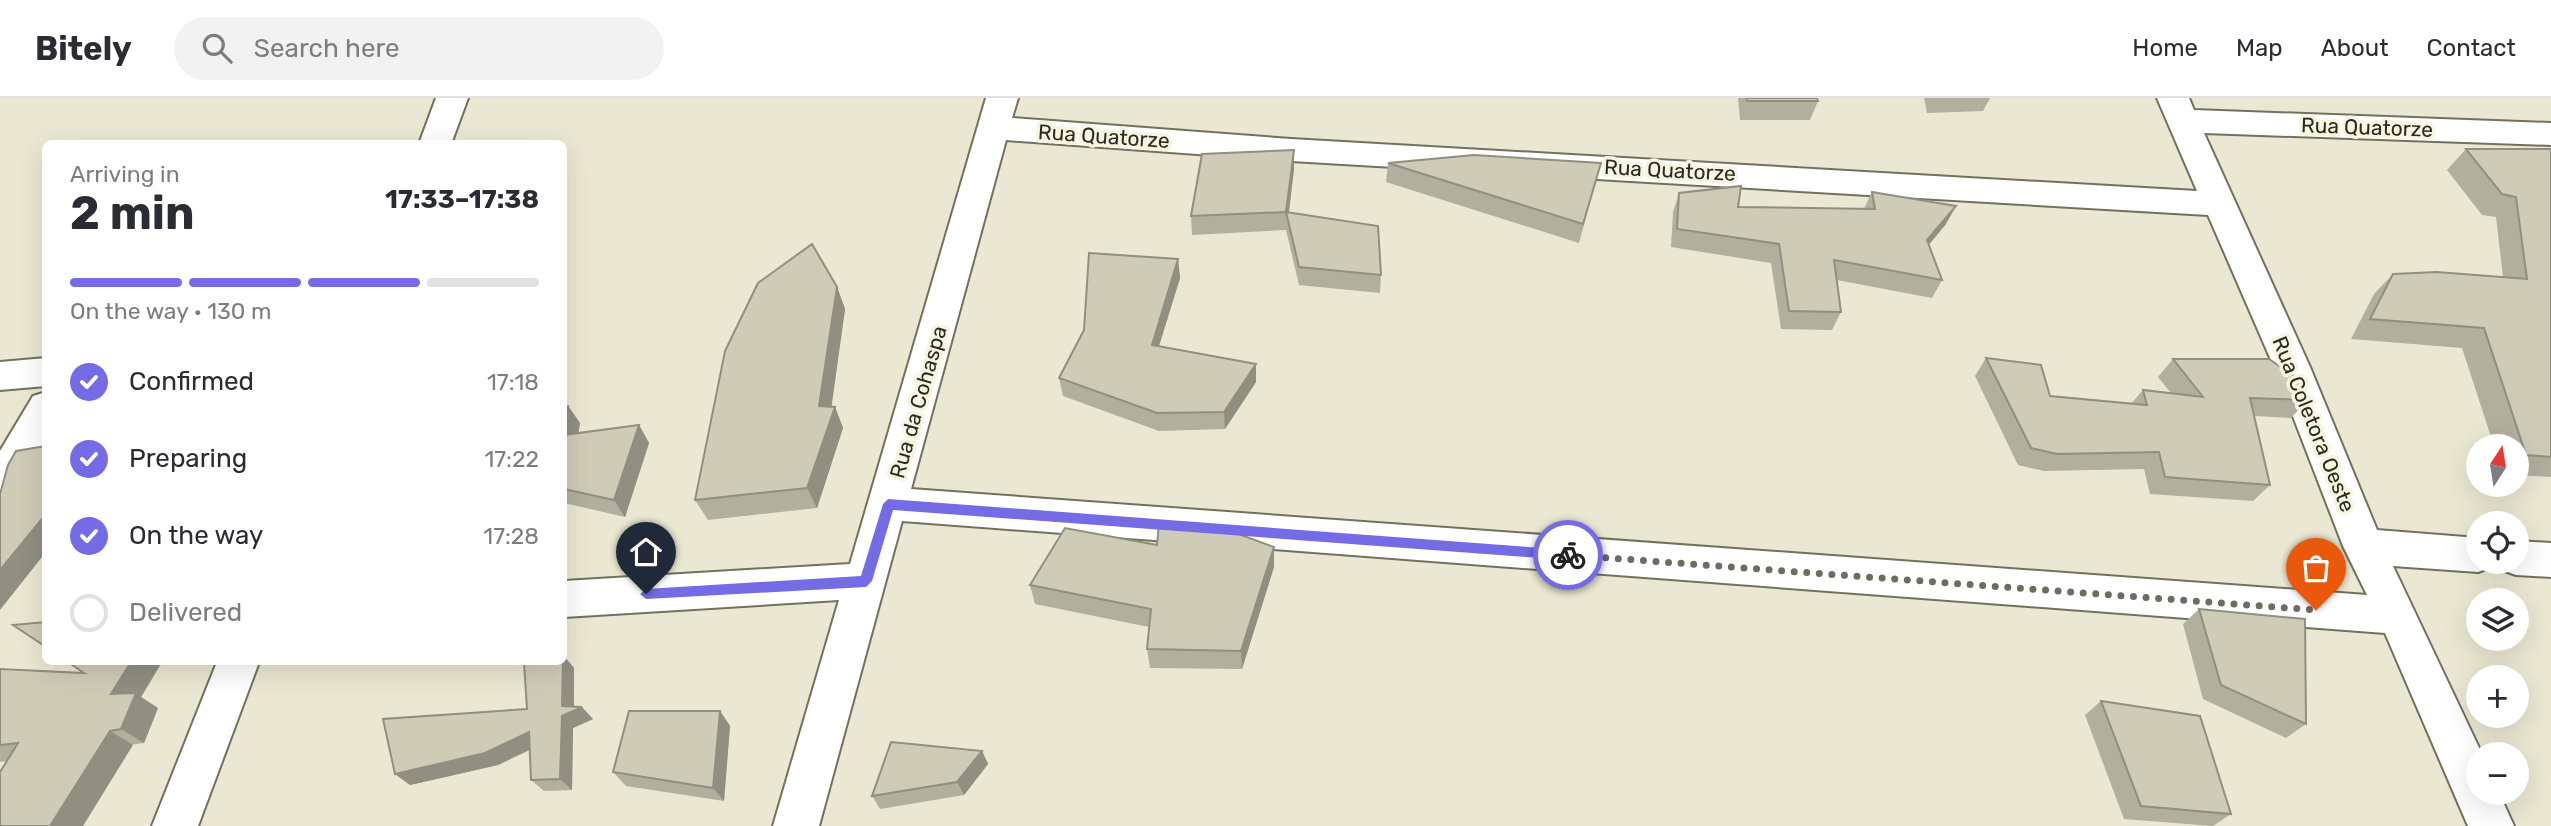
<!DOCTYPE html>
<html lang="en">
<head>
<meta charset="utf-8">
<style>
	:root { --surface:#fff; --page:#f2f2f3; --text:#2b2b33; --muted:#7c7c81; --line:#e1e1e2; --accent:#746be5 }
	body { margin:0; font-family:Rubik,sans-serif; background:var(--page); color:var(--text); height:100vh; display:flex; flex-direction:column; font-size:26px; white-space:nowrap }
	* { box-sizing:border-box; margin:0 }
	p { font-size:23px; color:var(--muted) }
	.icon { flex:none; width:38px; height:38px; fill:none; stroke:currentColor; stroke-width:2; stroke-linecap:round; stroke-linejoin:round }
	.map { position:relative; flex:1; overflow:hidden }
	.side { position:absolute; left:42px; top:42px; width:525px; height:525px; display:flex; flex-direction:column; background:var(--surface); border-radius:10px; box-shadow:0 7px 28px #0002 }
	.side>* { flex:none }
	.needle { width:46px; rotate:12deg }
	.controls { position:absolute; left:2466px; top:336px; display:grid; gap:14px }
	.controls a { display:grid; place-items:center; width:63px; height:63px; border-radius:50%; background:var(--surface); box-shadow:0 7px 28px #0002; font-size:35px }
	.pin { position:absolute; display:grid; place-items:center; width:60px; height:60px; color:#fff; margin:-72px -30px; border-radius:50% 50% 50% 0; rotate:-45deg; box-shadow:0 0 7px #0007 }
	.pin .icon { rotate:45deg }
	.courier { position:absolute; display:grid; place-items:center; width:70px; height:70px; margin:-35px; border:5px solid #746be5; border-radius:50%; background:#fff; color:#222; box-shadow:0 2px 9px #0007 }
	.summary em { font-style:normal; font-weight:700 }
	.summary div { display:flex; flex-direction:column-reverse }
	.summary { display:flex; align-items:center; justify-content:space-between; height:119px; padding:0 28px }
	h1 { font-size:46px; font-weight:700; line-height:52px }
	.bar { display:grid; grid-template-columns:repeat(4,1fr); gap:10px 7px; align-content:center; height:84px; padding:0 28px }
	.bar i { height:9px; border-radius:5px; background:var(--line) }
	.bar .selected { background:var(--accent) }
	.bar p { grid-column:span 4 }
	ol { padding:0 28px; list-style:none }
	li { display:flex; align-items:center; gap:21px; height:77px }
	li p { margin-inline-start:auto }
	li .icon { padding:7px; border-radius:50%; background:var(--accent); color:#fff; stroke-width:4 }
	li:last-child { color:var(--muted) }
	li i { width:38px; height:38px; border:4px solid var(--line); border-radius:50% }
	header { display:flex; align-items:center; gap:42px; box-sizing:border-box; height:98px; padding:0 35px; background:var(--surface); border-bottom:2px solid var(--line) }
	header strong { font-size:33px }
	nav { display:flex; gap:38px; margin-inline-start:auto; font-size:24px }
	.search { width:490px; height:63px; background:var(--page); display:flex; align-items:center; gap:18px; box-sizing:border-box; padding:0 24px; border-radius:38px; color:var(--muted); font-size:26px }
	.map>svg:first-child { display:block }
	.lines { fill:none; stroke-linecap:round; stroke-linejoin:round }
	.minor-casing { stroke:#73715d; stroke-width:4 }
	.minor { fill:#fff; fill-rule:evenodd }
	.wall { fill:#b1af9d }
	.shaded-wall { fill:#908f80 }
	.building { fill:#ceccb7; stroke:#908f80; stroke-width:2 }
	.route { fill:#746be5 }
	.done { stroke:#6e6c60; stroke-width:7; stroke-dasharray:0 12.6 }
	.labels { text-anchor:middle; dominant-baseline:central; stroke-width:7; stroke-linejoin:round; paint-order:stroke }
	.street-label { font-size:21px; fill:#2b2a22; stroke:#f7f5df }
</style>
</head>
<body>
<header>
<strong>Bitely</strong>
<div class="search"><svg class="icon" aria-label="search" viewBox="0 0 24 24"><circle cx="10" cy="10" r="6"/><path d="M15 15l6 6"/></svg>Search here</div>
<nav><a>Home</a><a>Map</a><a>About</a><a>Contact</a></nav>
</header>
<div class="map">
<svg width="2551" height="728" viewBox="0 0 2551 728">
	<rect width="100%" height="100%" fill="#eae8d2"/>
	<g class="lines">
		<g class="minor-casing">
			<g id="minor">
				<polygon points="436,0 468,0 451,46 419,46"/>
				<path d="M986 0H1018L1012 20 1291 41 2197 93 2157 0H2189L2194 12 2551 25V47L2204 35 2310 269 2377 432 2478 440V464H2495L2492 469 2478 474 2393 468 2482 656H2478V695H2499L2514 728H2468L2385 535 902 423 819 728H773L839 502 564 519V483L850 466ZM1006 42 1291 63 2208 117 2274 269 2343 448 2367 497 911 391Z"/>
				<polygon points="46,260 46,288 0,292 0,264"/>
				<polygon points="46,294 46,344 14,399 0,404 0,353 33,298"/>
				<polygon points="2516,443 2551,445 2551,479 2516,477 2502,472 2498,464 2516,464"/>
				<polygon points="217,564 259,564 198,728 152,728"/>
			</g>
		</g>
		<use href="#minor" class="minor"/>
	</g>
	<g class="wall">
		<polygon points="1738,0 1817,0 1818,3 1810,22 1740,22"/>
		<polygon points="1924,0 1990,0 1983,13 1927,15"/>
		<polygon points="2466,51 2551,51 2551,379 2516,377 2516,348 2494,348 2462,250 2351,241 2374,196 2393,176 2503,179 2496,119 2482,117 2447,72"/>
		<polygon points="1294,52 1294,71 1289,114 1381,177 1380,195 1299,187 1286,132 1192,137 1191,118"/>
		<polygon points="1388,65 1601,65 1579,145 1386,84"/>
		<polygon points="1872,94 1946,126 1929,147 1942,182 1932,200 1837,182 1841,214 1832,232 1781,231 1771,165 1671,149 1673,114 1679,95 1738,109 1864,111"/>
		<polygon points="1178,161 1180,180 1159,248 1256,284 1225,331 1159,333 1063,298 1059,280"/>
		<polygon points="837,189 845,211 831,308 835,309 843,330 817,410 708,422 695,402"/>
		<polygon points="1986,260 2050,298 2131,306 2143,292 2171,295 2158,279 2173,261 2308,302 2291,320 2254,318 2270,387 2253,403 2150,396 2144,371 2044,373 2018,367 1975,278"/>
		<polygon points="568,308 580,325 578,335 639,327 649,345 625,419 564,405 564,309"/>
		<polygon points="1274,469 1242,571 1150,570 1147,551 1149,529 1035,506 1030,487"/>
		<polygon points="2199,511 2306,626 2286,640 2203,601 2183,526"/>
		<polygon points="564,558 574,570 574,609 593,621 573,630 572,692 544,693 531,682 530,652 498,667 410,687 395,676 527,611"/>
		<polygon points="68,564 162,564 141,599 158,610 144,645 0,664 0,571 84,575"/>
		<polygon points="2101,603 2231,716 2213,728 2124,721 2085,617"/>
		<polygon points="720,613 730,628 724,703 626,688 613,674"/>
		<polygon points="982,653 988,666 964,697 880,711 872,698"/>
	</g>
	<g class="shaded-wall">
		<polygon points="1294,52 1294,71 1288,120 1286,114"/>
		<polygon points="1956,108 1946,126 1917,160 1927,142"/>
		<polygon points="1178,161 1180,180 1154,264 1152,247"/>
		<polygon points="837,189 845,211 829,327 835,309 843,330 817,410 807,390"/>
		<polygon points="1256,266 1256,284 1225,331 1224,314"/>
		<polygon points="568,308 580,325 575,354 564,338"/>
		<polygon points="639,327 649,345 625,419 614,402"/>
		<polygon points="46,416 46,454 0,512 0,472"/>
		<polygon points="1274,449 1274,469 1242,571 1241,553"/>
		<polygon points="564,558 574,570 574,613 582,609 593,621 573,630 572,692 560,681"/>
		<polygon points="131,564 162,564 141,599 158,610 144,645 121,631 111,596"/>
		<polygon points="720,613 730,628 724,703 713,690"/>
		<polygon points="110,633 133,647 83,728 50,728"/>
		<polygon points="529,634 541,646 498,667 410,687 395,676"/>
		<polygon points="982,653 988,666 964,697 957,684"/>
	</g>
	<g class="building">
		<polygon points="1746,0 1817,0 1818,3 1747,3"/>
		<polygon points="2466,51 2551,51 2551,359 2526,357 2484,230 2370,221 2393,176 2437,174 2527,181 2516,99 2502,96"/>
		<polygon points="1294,52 1286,114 1191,118 1202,56"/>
		<polygon points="1474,57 1601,65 1583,126 1388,65"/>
		<polygon points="1741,88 1738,109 1875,111 1872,94 1956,108 1927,142 1942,182 1834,162 1841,214 1789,213 1779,146 1677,131 1679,95"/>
		<polygon points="1286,114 1378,128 1381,177 1299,169"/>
		<polygon points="812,146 837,189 819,308 835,309 807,390 695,402 725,253 758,185"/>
		<polygon points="1089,155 1178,161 1152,247 1256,266 1224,314 1157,315 1059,280 1084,232"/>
		<polygon points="1986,260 2041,267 2050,298 2147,307 2143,292 2203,299 2173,261 2269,261 2300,282 2308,302 2250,300 2270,387 2165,379 2159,354 2057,356 2031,350"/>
		<polygon points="568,308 564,333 564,309"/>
		<polygon points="639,327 614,402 564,391 564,337"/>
		<polygon points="46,348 46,416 0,472 0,396 8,367 16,353"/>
		<polygon points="1159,425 1222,430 1274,449 1241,553 1147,551 1151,511 1030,487 1065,430 1157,447"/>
		<polygon points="2199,511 2305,521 2306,626 2221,587"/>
		<polygon points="46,524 46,549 13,527"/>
		<polygon points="68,564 131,564 111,596 136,595 121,631 110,633 50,728 0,728 0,674 18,645 0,647 0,571 84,575"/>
		<polygon points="524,564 563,564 562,608 582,609 562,618 560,681 531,682 529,634 485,655 395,676 383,621 527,611"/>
		<polygon points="2101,603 2200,618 2231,716 2141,708"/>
		<polygon points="629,613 720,613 713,690 613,674"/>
		<polygon points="891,644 982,653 957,684 872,698"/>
	</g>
	<polygon class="route" points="888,401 1568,452 1574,457 1568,462 893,412 872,483 866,489 646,501 640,496 646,491 861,478 883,406"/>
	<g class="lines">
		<polyline class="done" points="1568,457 2316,512"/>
	</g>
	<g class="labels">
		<g class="street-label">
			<text transform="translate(2367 29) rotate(2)">Rua Quatorze</text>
			<text transform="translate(1104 38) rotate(4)">Rua Quatorze</text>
			<text transform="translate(1670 72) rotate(3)">Rua Quatorze</text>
			<text transform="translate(918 304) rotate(-74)">Rua da Cohaspa</text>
			<text transform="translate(2314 326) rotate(68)">Rua Coletora Oeste</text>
		</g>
	</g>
</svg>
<div class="controls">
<a><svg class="needle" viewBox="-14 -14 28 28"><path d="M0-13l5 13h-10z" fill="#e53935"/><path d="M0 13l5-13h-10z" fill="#7c7c81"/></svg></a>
<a><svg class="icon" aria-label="locate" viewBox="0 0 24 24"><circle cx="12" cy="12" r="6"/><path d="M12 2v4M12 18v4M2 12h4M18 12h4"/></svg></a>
<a><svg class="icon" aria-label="layers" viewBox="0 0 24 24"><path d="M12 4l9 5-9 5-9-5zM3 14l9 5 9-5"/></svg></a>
<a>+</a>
<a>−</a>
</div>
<div class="pin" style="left:2316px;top:512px;background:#ea580c"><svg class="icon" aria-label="bag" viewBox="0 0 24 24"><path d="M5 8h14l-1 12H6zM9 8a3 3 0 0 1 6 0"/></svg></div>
<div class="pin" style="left:646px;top:496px;background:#1f2937"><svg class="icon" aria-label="home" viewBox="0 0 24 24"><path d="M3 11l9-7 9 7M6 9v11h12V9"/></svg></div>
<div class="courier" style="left:1568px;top:457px"><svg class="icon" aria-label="bike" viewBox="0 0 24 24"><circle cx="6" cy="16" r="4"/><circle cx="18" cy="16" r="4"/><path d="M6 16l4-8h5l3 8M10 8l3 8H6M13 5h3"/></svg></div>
<section class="side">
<div class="summary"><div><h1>2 min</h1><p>Arriving in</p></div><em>17:33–17:38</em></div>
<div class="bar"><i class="selected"></i><i class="selected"></i><i class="selected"></i><i></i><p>On the way · 130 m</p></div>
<ol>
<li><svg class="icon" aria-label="check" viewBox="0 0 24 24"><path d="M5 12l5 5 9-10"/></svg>Confirmed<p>17:18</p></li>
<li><svg class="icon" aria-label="check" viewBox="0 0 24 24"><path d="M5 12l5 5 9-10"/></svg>Preparing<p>17:22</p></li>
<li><svg class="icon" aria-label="check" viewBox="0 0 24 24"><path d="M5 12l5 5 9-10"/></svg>On the way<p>17:28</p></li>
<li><i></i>Delivered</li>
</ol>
</section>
</div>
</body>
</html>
